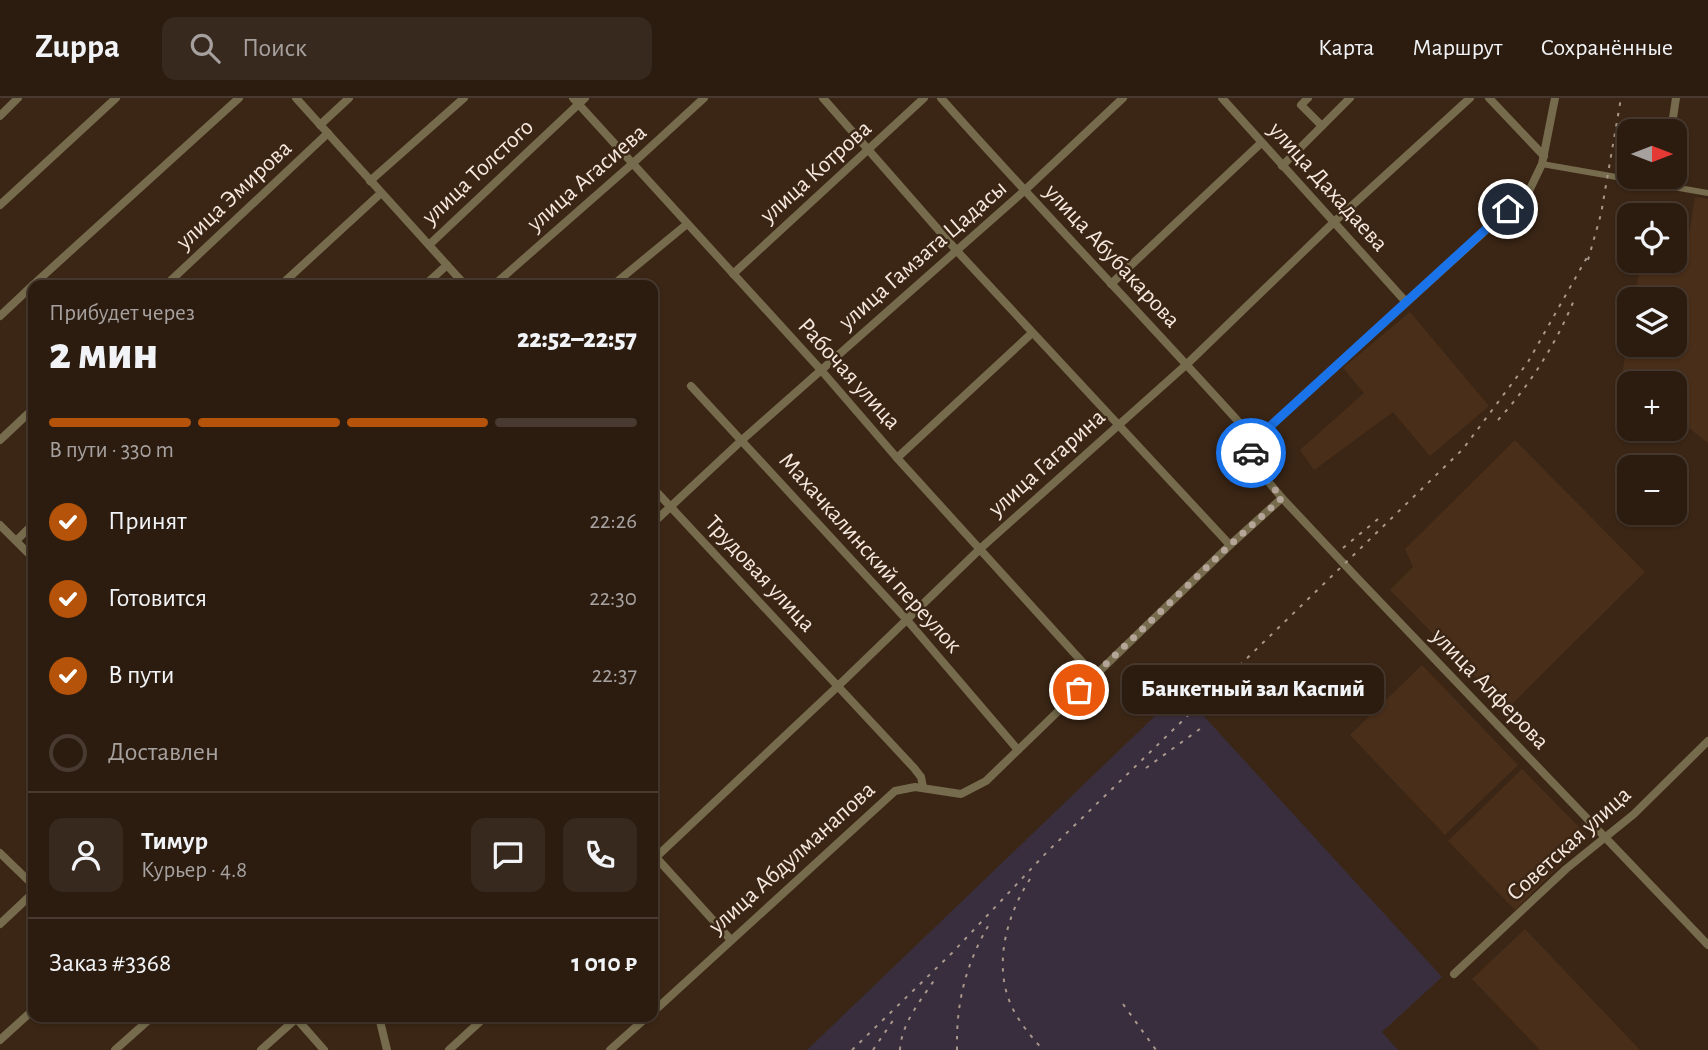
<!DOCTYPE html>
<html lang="ru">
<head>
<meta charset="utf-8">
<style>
	:root { --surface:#2c1c10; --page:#38291e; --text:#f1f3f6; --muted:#a6a19f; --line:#483a30; --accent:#b45309 }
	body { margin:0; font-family:"Alegreya Sans",sans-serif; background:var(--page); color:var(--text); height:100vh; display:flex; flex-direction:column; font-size:26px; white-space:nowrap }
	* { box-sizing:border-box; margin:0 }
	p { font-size:23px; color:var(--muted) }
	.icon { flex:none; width:38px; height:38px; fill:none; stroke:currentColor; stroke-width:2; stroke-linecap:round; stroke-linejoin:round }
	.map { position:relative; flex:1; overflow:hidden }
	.side { position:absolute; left:28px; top:182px; width:630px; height:742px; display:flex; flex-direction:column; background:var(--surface); border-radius:14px; box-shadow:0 2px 5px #0004,0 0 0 2px var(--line) }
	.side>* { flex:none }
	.needle { width:46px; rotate:90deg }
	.fabs { position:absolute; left:1617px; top:21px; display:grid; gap:14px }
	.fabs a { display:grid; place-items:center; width:70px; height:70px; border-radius:14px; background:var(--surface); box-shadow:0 2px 5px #0004,0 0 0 2px var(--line); font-size:35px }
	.pin { position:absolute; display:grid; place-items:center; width:60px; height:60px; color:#fff; margin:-30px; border:4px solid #fff; border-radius:50%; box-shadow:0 2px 7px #0007 }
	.courier { position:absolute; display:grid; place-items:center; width:70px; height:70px; margin:-35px; border:5px solid #1a73e8; border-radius:50%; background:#fff; color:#222; box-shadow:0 2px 9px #0007 }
	.bubble { position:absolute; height:49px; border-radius:14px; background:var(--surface); box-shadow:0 2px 5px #0004,0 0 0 2px var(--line); font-size:23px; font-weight:800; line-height:49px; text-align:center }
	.overview em { font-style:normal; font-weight:800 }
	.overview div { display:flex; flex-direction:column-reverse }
	.overview { display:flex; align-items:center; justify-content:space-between; height:119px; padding:0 21px }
	h1 { font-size:46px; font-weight:800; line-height:52px }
	.bar { display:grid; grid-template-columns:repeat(4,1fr); gap:10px 7px; align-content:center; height:84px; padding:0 21px }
	.bar i { height:9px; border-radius:5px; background:var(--line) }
	.bar .on { background:var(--accent) }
	.bar p { grid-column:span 4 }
	.line { display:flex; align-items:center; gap:18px; padding:0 21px; border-top:2px solid var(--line) }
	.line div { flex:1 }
	.round { display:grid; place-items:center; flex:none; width:74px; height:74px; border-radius:14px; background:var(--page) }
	ol { padding:0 21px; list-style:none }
	li { display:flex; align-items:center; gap:21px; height:77px }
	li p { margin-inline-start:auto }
	li .icon { padding:7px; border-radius:50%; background:var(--accent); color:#fff; stroke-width:4 }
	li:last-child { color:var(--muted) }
	li i { width:38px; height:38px; border:4px solid var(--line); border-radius:50% }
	header { display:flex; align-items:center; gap:42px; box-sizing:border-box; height:98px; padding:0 35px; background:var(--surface); border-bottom:2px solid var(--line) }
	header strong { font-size:33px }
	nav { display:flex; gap:38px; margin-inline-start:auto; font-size:24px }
	.search { width:490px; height:63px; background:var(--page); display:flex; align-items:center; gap:18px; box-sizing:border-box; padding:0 24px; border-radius:14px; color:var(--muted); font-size:26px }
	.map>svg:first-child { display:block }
	.industrial { fill:#392e3d }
	.built { fill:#492e19 }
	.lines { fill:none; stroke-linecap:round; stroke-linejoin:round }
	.pedestrian { stroke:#766c4d; stroke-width:6 }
	.minor { stroke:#766c4d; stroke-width:8 }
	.rail { stroke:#a8978a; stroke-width:2; stroke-dasharray:3.5 7; stroke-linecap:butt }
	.done { stroke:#b5a498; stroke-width:7; stroke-dasharray:0 12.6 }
	.route { stroke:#1a73e8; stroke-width:9 }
	.labels { text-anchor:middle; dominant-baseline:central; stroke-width:5; stroke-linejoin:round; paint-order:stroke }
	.street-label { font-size:24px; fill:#f6e8de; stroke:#3b2615 }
</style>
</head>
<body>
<header>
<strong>Zuppa</strong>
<div class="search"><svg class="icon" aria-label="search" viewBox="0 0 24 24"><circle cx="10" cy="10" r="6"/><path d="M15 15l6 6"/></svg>Поиск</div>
<nav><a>Карта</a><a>Маршрут</a><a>Сохранённые</a></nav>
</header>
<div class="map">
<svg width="1708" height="952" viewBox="0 0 1708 952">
	<rect width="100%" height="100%" fill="#3b2615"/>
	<polygon class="industrial" points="1181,593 1442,879 1382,934 1398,952 807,952"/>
	<g class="built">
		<polygon points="1695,99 1708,101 1708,345 1675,319 1675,285 1632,285 1622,278 1629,233 1629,247 1675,247 1675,201 1635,201 1640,166 1683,173"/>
		<polygon points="1410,214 1489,308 1430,358 1393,314 1314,372 1300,352 1364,295 1343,270"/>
		<polygon points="1515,342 1645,474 1507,611 1390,492 1413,469 1405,451"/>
		<polygon points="1422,567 1518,667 1445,737 1350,637"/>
		<polygon points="1522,671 1589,739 1515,812 1448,743"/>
		<polygon points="1525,831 1640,952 1540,952 1472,881"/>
	</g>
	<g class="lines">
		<polyline class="pedestrian" points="1542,66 1708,95"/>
		<g class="minor">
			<polyline points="296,0 465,187"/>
			<polyline points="573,0 821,272 897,360 1095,578"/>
			<polyline points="823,0 957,153 1230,447"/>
			<path d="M941 0C1044 116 1152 227 1255 342"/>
			<polyline points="1222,0 1406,204"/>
			<polyline points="1308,0 1301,7 1322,28"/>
			<polyline points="1489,0 1544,58"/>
			<polyline points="1555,0 1542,66 1529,93 1255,342 1250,357 1256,369 1282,400 1360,483 1708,847"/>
			<polyline points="0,18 18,0"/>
			<polyline points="320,27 349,0"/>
			<polyline points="1671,33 1676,0"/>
			<polyline points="1282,68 1350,0"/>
			<polyline points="370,83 464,0"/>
			<polyline points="1663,86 1664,79"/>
			<polyline points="0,107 116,0"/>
			<polyline points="429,147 585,0"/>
			<polyline points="733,176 924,0"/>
			<polyline points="1111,186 1261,45"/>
			<polyline points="33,187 239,0"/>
			<polyline points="166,187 328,35"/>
			<polyline points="281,187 381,95"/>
			<polyline points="425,187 447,167"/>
			<polyline points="494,187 632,66 704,0"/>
			<polyline points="613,187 687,126"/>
			<polyline points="0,218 33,187"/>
			<polyline points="691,288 907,522 1018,652"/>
			<polyline points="0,342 33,311"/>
			<polyline points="897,360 1032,235"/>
			<polyline points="653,390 914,670 921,679 923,689"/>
			<polyline points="653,425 742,342 1024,93 1123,0"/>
			<polyline points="0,427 33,460"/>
			<polyline points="16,443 33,426"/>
			<polyline points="0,755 33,787"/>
			<polyline points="653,756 731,842"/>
			<polyline points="653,762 837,589 981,450 1187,266 1334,124 1470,0"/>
			<polyline points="0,826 33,795"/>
			<polyline points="1454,876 1566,771 1634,716 1708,643"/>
			<polyline points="653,914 895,693 915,689 961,696 986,683 1230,447 1282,400"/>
			<polyline points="379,919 387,952"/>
			<polyline points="296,920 324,952"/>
			<polyline points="0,942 33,912"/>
			<polyline points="115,952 152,919"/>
			<polyline points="261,952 298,919"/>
			<polyline points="449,952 485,919"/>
			<polyline points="610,952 647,919"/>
		</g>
		<g class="rail">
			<polyline points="1588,162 1601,116 1621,0"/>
			<path d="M1498 322C1530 287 1556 246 1574 202"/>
			<polyline points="1343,450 1378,421"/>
			<polyline points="1146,670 1204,628"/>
			<path d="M1030 781C1008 815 994 862 1009 902 1016 921 1030 937 1043 952"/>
			<polyline points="1123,906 1156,952"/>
			<polyline points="852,952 952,855 1047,754 1463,351 1528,264 1590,154"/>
			<polyline points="873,952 896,918"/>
			<path d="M900 952C901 926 921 902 935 881"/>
			<path d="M957 952C956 903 966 865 991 823"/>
		</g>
	</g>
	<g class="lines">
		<polyline class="done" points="1079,592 1230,447 1282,400 1256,369 1251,355"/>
		<polyline class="route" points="1251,355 1255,342 1508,111"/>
	</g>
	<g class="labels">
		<g class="street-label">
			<text transform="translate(478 74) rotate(-43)">улица Толстого</text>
			<text transform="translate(816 74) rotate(-42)">улица Котрова</text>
			<text transform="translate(587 80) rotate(-41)">улица Агасиева</text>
			<text transform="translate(1328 89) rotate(48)">улица Дахадаева</text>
			<text transform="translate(234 97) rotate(-43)">улица Эмирова</text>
			<text transform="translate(923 157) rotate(-41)">улица Гамзата Цадасы</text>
			<text transform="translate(1112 158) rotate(47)">улица Абубакарова</text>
			<text transform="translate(849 276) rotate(48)">Рабочая улица</text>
			<text transform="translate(1047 365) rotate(-42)">улица Гагарина</text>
			<text transform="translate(870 455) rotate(48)">Махачкалинский переулок</text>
			<text transform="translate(760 476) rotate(47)">Трудовая улица</text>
			<text transform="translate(1490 591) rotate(46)">улица Алферова</text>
			<text transform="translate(1569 746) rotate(-42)">Советская улица</text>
			<text transform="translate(792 760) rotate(-42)">улица Абдулманапова</text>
		</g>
	</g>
</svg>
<div class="fabs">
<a><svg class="needle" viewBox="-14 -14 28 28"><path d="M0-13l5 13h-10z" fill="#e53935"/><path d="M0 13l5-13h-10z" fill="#a6a19f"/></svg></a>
<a><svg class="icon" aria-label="locate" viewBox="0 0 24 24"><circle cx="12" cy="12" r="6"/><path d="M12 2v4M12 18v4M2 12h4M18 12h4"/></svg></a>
<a><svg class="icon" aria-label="layers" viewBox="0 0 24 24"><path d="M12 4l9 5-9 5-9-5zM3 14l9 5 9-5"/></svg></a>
<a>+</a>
<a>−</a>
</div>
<div class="pin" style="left:1079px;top:592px;background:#ea580c"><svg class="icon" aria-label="bag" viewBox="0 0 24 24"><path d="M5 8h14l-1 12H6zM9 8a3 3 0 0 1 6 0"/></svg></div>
<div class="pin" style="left:1508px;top:111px;background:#1f2937"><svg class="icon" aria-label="home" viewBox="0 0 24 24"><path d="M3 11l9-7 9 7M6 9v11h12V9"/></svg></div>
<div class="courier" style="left:1251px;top:355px"><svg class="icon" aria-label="car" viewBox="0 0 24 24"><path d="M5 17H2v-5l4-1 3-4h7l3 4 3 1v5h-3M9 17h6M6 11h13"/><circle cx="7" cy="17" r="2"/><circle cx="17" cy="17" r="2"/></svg></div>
<div class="bubble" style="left:1122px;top:567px;width:262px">Банкетный зал Каспий</div>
<section class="side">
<div class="overview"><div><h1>2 мин</h1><p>Прибудет через</p></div><em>22:52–22:57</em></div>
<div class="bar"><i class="on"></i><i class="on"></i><i class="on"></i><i></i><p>В пути · 330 m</p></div>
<ol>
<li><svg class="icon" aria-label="check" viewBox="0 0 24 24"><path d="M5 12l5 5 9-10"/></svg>Принят<p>22:26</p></li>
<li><svg class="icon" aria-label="check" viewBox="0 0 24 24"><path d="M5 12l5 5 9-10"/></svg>Готовится<p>22:30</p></li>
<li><svg class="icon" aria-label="check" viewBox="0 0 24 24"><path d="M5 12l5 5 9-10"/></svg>В пути<p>22:37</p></li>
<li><i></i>Доставлен</li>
</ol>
<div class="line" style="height:126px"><a class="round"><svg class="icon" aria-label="person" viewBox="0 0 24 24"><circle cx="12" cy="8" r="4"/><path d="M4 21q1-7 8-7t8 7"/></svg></a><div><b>Тимур</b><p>Курьер · 4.8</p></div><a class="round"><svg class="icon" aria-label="chat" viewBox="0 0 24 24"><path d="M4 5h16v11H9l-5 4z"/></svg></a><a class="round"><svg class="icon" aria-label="phone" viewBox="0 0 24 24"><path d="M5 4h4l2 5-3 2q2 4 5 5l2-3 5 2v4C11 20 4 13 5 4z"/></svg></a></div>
<div class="line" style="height:91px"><div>Заказ #3368</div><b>1 010 ₽</b></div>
</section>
</div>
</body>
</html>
